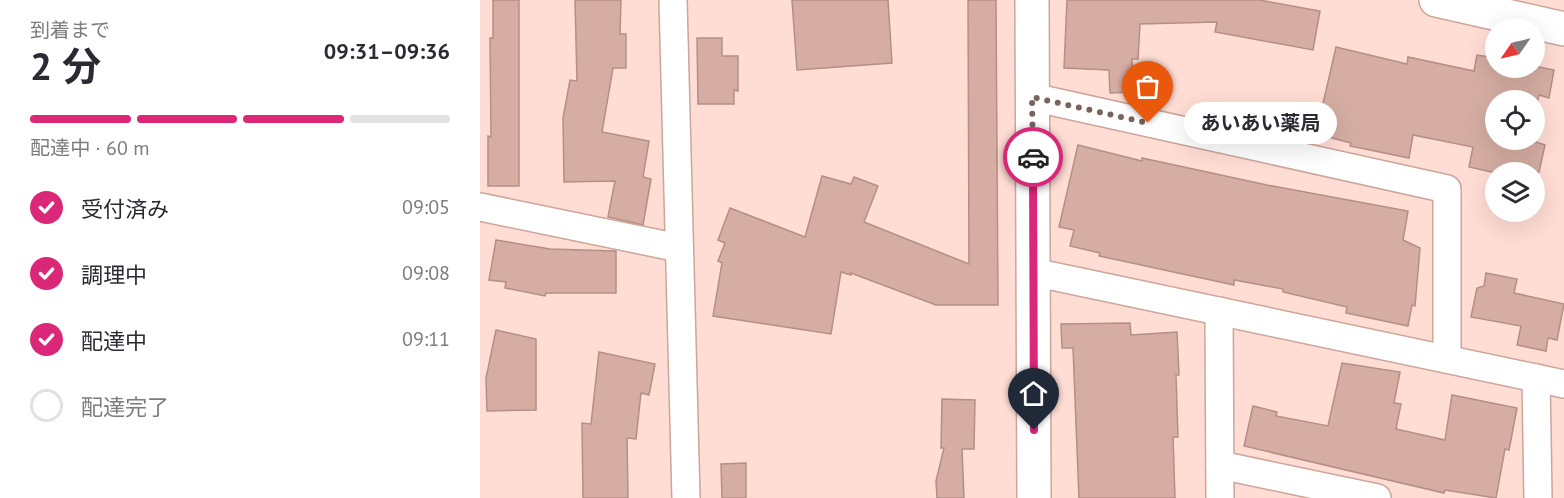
<!DOCTYPE html>
<html lang="ja">
<head>
<meta charset="utf-8">
<style>
	:root { --surface:#fff; --page:#f7f7f7; --text:#2b2b33; --muted:#7c7c81; --line:#e1e1e2; --accent:#db2777 }
	body { margin:0; font-family:"PT Sans","Noto Sans JP",sans-serif; background:var(--page); color:var(--text); height:100vh; display:flex; flex-direction:column; font-size:22px; white-space:nowrap }
	* { box-sizing:border-box; margin:0 }
	p { font-size:20px; color:var(--muted) }
	.icon { flex:none; width:33px; height:33px; fill:none; stroke:currentColor; stroke-width:2; stroke-linecap:round; stroke-linejoin:round }
	.map { position:relative; flex:1; overflow:hidden }
	.side { display:flex; flex-direction:column; background:var(--surface); width:480px }
	.side>* { flex:none }
	.needle { width:39px; rotate:236deg }
	.controls { position:absolute; left:1005px; top:18px; display:grid; gap:12px }
	.controls a { display:grid; place-items:center; width:60px; height:60px; border-radius:50%; background:var(--surface); box-shadow:0 6px 24px #0002; font-size:30px }
	.pin { position:absolute; display:grid; place-items:center; width:51px; height:51px; color:#fff; margin:-62px -26px; border-radius:50% 50% 50% 0; rotate:-45deg; box-shadow:0 0 6px #0007 }
	.pin .icon { rotate:45deg }
	.courier { position:absolute; display:grid; place-items:center; width:60px; height:60px; margin:-30px; border:4px solid #db2777; border-radius:50%; background:#fff; color:#222; box-shadow:0 2px 8px #0007 }
	.bubble { position:absolute; height:42px; border-radius:21px; background:var(--surface); box-shadow:0 6px 24px #0002; font-size:20px; font-weight:700; line-height:42px; text-align:center }
	.headline em { font-style:normal; font-weight:700 }
	.headline div { display:flex; flex-direction:column-reverse }
	.headline { display:flex; align-items:center; justify-content:space-between; height:102px; padding:0 30px }
	h1 { font-size:39px; font-weight:700; line-height:45px }
	.bar { display:grid; grid-template-columns:repeat(4,1fr); gap:9px 6px; align-content:center; height:72px; padding:0 30px }
	.bar i { height:8px; border-radius:4px; background:var(--line) }
	.bar .active { background:var(--accent) }
	.bar p { grid-column:span 4 }
	ol { padding:0 30px; list-style:none }
	li { display:flex; align-items:center; gap:18px; height:66px }
	li p { margin-inline-start:auto }
	li .icon { padding:6px; border-radius:50%; background:var(--accent); color:#fff; stroke-width:4 }
	li:last-child { color:var(--muted) }
	li i { width:33px; height:33px; border:3px solid var(--line); border-radius:50% }
	main { display:flex; flex:1; min-height:0 }
	.map>svg:first-child { display:block }
	.building { fill:#d5ada3; stroke:#b58e85; stroke-width:1.5 }
	.lines { fill:none; stroke-linecap:round; stroke-linejoin:round }
	.street-casing { stroke:#cca59b; stroke-width:30 }
	.secondary-casing { stroke:#cca59b; stroke-width:36 }
	.street { stroke:#fff; stroke-width:27 }
	.secondary { stroke:#fff; stroke-width:33 }
	.done { stroke:#79635e; stroke-width:6; stroke-dasharray:0 10.8 }
	.route { stroke:#db2777; stroke-width:8 }
</style>
</head>
<body>
<main>
<section class="side">
<div class="headline"><div><h1>2 分</h1><p>到着まで</p></div><em>09:31–09:36</em></div>
<div class="bar"><i class="active"></i><i class="active"></i><i class="active"></i><i></i><p>配達中 · 60 m</p></div>
<ol>
<li><svg class="icon" aria-label="check" viewBox="0 0 24 24"><path d="M5 12l5 5 9-10"/></svg>受付済み<p>09:05</p></li>
<li><svg class="icon" aria-label="check" viewBox="0 0 24 24"><path d="M5 12l5 5 9-10"/></svg>調理中<p>09:08</p></li>
<li><svg class="icon" aria-label="check" viewBox="0 0 24 24"><path d="M5 12l5 5 9-10"/></svg>配達中<p>09:11</p></li>
<li><i></i>配達完了</li>
</ol>
</section>
<div class="map">
<svg width="1084" height="498" viewBox="0 0 1084 498">
	<rect width="100%" height="100%" fill="#ffddd4"/>
	<g class="building">
		<polygon points="13,0 39,0 39,186 8,186 8,136 11,137 10,38 13,38"/>
		<polygon points="95,0 141,0 140,34 146,34 146,68 133,68 122,132 169,141 163,177 171,179 163,225 128,217 135,181 84,182 83,118 90,80 97,81"/>
		<polygon points="312,0 408,0 412,63 317,70"/>
		<polygon points="488,0 516,0 518,305 456,305 371,273 371,275 361,272 351,334 233,316 242,263 238,261 245,243 238,240 250,208 325,237 342,176 371,184 374,177 398,186 384,222 489,264"/>
		<polygon points="587,0 779,0 840,11 833,50 735,32 737,22 660,24 658,59 652,59 653,92 630,93 629,70 584,68"/>
		<polygon points="217,38 242,38 242,56 258,56 258,91 254,90 254,104 218,104"/>
		<polygon points="856,47 927,64 928,57 994,71 997,55 1016,58 1016,68 1054,66 1074,70 1069,98 1059,95 1054,116 1054,100 1016,100 1016,140 1050,140 1065,145 1059,172 1016,173 989,167 993,147 933,135 929,158 870,146 871,143 836,134"/>
		<polygon points="598,145 662,161 662,158 787,185 928,211 923,240 940,248 935,306 932,305 928,326 866,313 867,307 803,292 803,289 754,280 754,285 619,256 620,253 590,246 594,230 579,227"/>
		<polygon points="16,240 70,249 136,251 136,293 66,293 65,296 25,288 26,282 9,280"/>
		<polygon points="1006,273 1037,279 1034,293 1084,304 1077,340 1068,338 1066,351 1037,345 1041,326 991,317 997,288 1004,286"/>
		<polygon points="650,323 651,335 697,332 699,375 696,375 698,437 693,437 695,498 599,498 593,348 582,348 581,324"/>
		<polygon points="16,330 56,339 56,410 7,411 6,378"/>
		<polygon points="119,352 175,364 169,395 161,393 156,439 147,438 148,498 103,498 102,423 111,424"/>
		<polygon points="862,363 920,372 914,403 921,404 916,429 965,440 972,395 1037,408 1029,450 1025,449 1016,498 965,490 964,493 764,446 773,406 797,412 796,416 848,426"/>
		<polygon points="462,399 495,400 494,449 482,449 484,498 457,498 456,481 464,448 461,448"/>
		<polygon points="266,463 266,498 242,498 241,464"/>
	</g>
	<g class="lines">
		<g class="street-casing">
			<g id="street">
				<polyline points="193,0 206,498"/>
				<polyline points="552,97 967,189 967,359"/>
				<polyline points="0,207 199,248"/>
				<polyline points="553,272 1084,384"/>
				<polyline points="739,311 740,498"/>
				<polyline points="1056,378 1058,498"/>
				<polyline points="740,465 897,498"/>
			</g>
		</g>
		<g class="secondary-casing">
			<g id="secondary">
				<polyline points="552,0 554,498"/>
				<polyline points="956,0 1084,29"/>
			</g>
		</g>
		<use href="#street" class="street"/>
		<use href="#secondary" class="secondary"/>
	</g>
	<g class="lines">
		<polyline class="done" points="553,157 552,97 668,123"/>
		<polyline class="route" points="553,157 554,430"/>
	</g>
</svg>
<div class="controls">
<a><svg class="needle" viewBox="-14 -14 28 28"><path d="M0-13l5 13h-10z" fill="#e53935"/><path d="M0 13l5-13h-10z" fill="#7c7c81"/></svg></a>
<a><svg class="icon" aria-label="locate" viewBox="0 0 24 24"><circle cx="12" cy="12" r="6"/><path d="M12 2v4M12 18v4M2 12h4M18 12h4"/></svg></a>
<a><svg class="icon" aria-label="layers" viewBox="0 0 24 24"><path d="M12 4l9 5-9 5-9-5zM3 14l9 5 9-5"/></svg></a>
</div>
<div class="pin" style="left:668px;top:123px;background:#ea580c"><svg class="icon" aria-label="bag" viewBox="0 0 24 24"><path d="M5 8h14l-1 12H6zM9 8a3 3 0 0 1 6 0"/></svg></div>
<div class="pin" style="left:554px;top:430px;background:#1f2937"><svg class="icon" aria-label="home" viewBox="0 0 24 24"><path d="M3 11l9-7 9 7M6 9v11h12V9"/></svg></div>
<div class="courier" style="left:553px;top:157px"><svg class="icon" aria-label="car" viewBox="0 0 24 24"><path d="M5 17H2v-5l4-1 3-4h7l3 4 3 1v5h-3M9 17h6M6 11h13"/><circle cx="7" cy="17" r="2"/><circle cx="17" cy="17" r="2"/></svg></div>
<div class="bubble" style="left:704px;top:102px;width:153px">あいあい薬局</div>
</div>
</main>
</body>
</html>
